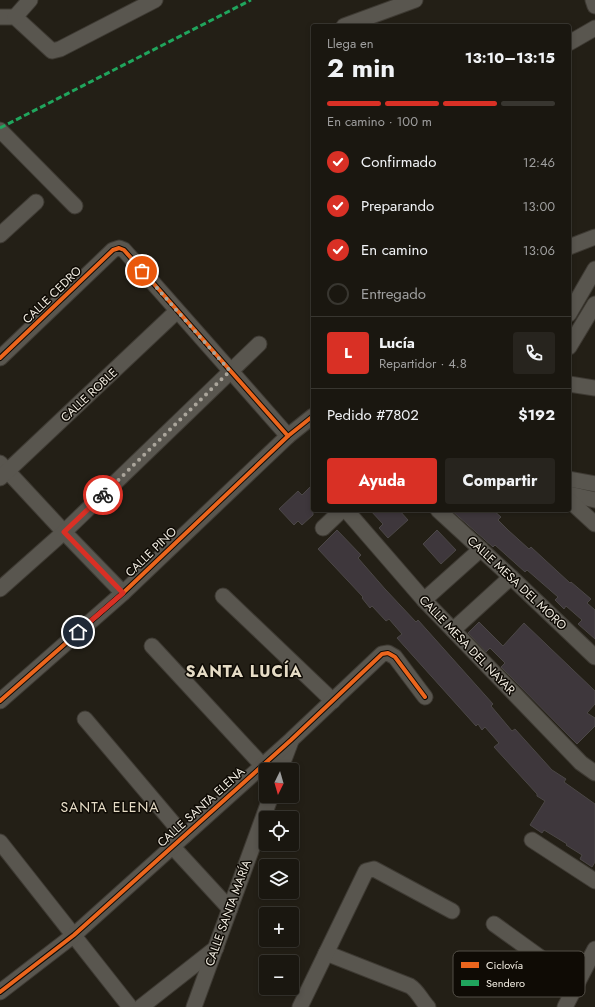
<!DOCTYPE html>
<html lang="es">
<head>
<meta charset="utf-8">
<style>
	:root { --surface:#1a1710; --page:#27241e; --text:#f1f3f6; --muted:#9f9f9f; --line:#383630; --accent:#d93025 }
	body { margin:0; font-family:Jost,sans-serif; background:var(--page); color:var(--text); height:100vh; display:flex; flex-direction:column; font-size:15px; white-space:nowrap }
	* { box-sizing:border-box; margin:0 }
	p { font-size:13px; color:var(--muted) }
	.icon { flex:none; width:22px; height:22px; fill:none; stroke:currentColor; stroke-width:2; stroke-linecap:round; stroke-linejoin:round }
	.map { position:relative; flex:1; overflow:hidden }
	.details { position:absolute; left:311px; top:24px; width:260px; height:488px; display:flex; flex-direction:column; background:var(--surface); border-radius:4px; box-shadow:0 2px 6px #0003,0 0 0 1px var(--line) }
	.details>* { flex:none }
	.needle { width:26px; rotate:185deg }
	.buttons { position:absolute; left:259px; top:763px; display:grid; gap:8px }
	.buttons a { display:grid; place-items:center; width:40px; height:40px; border-radius:4px; background:var(--surface); box-shadow:0 2px 6px #0003,0 0 0 1px var(--line); font-size:20px }
	.pin { position:absolute; display:grid; place-items:center; width:34px; height:34px; color:#fff; margin:-17px; border:2px solid #fff; border-radius:50%; box-shadow:0 1px 4px #0007 }
	.courier { position:absolute; display:grid; place-items:center; width:40px; height:40px; margin:-20px; border:3px solid #d93025; border-radius:50%; background:#fff; color:#222; box-shadow:0 1px 5px #0007 }
	.summary em { font-style:normal; font-weight:700 }
	.summary div { display:flex; flex-direction:column-reverse }
	.summary { display:flex; align-items:center; justify-content:space-between; height:68px; padding:0 16px }
	h1 { font-size:26px; font-weight:700; line-height:30px }
	.bar { display:grid; grid-template-columns:repeat(4,1fr); gap:6px 4px; align-content:center; height:48px; padding:0 16px }
	.bar i { height:5px; border-radius:3px; background:var(--line) }
	.bar .selected { background:var(--accent) }
	.bar p { grid-column:span 4 }
	.line { display:flex; align-items:center; gap:10px; padding:0 16px; border-top:1px solid var(--line) }
	.line div { flex:1 }
	.round { display:grid; place-items:center; flex:none; width:42px; height:42px; border-radius:4px; background:var(--page) }
	ol { padding:0 16px; list-style:none }
	li { display:flex; align-items:center; gap:12px; height:44px }
	li p { margin-inline-start:auto }
	li .icon { padding:4px; border-radius:50%; background:var(--accent); color:#fff; stroke-width:4 }
	li:last-child { color:var(--muted) }
	li i { width:22px; height:22px; border:2px solid var(--line); border-radius:50% }
	.primary-button { display:flex; gap:8px; margin-top:auto; padding:8px 16px }
	.primary-button a { flex:1; height:46px; border-radius:4px; background:var(--accent); color:#fff; font-size:16px; font-weight:700; line-height:46px; text-align:center }
	.primary-button a+a { background:var(--page); color:var(--text) }
	.map>svg:first-child { display:block }
	.building { fill:#3e373c; stroke:#4b4746 }
	.lines { fill:none; stroke-linecap:round; stroke-linejoin:round }
	.minor-casing { stroke:#3e3a33; stroke-width:17 }
	.minor { stroke:#59564f; stroke-width:15 }
	.quiet { stroke:#20a55d; stroke-width:3; stroke-dasharray:6 3; stroke-linecap:butt }
	.cycleway-casing { stroke:#0f0b05; stroke-width:6 }
	.cycleway { stroke:#eb651d; stroke-width:4 }
	.done { stroke:#aaa59b; stroke-width:4; stroke-dasharray:0 7.2 }
	.route { stroke:#d93025; stroke-width:5 }
	.labels { text-anchor:middle; dominant-baseline:central; stroke-width:3; stroke-linejoin:round; paint-order:stroke }
	.street-label { font-size:12px; fill:#f2ede2; stroke:#0f0b05 }
	.quarter-label { font-size:14px; letter-spacing:1px; fill:#e6dcc6; stroke:#0f0b05 }
	.district-label { font-size:16px; font-weight:bold; letter-spacing:1px; fill:#e6dcc6; stroke:#0f0b05 }
	.key { fill:#0f0b05; stroke:#534f47; stroke-width:1 }
	.key-label { font-size:11px; fill:#f2ede2 }
</style>
</head>
<body>
<div class="map">
<svg width="595" height="1007" viewBox="0 0 595 1007">
	<rect width="100%" height="100%" fill="#231f16"/>
	<g class="building">
		<polygon points="313,484 313,515 302,525 298,521 294,525 279,509 298,491 302,495"/>
		<polygon points="370,510 399,510 408,520 388,538 379,528 383,524"/>
		<polygon points="451,510 493,510 501,517 498,520 508,530 529,549 531,547 570,583 571,582 591,599 587,603 595,610 595,639 578,624 582,620 566,606 564,609 555,600 558,597 527,570 525,572 495,545 493,547"/>
		<polygon points="337,530 361,555 358,558 385,589 416,622 418,620 493,704 491,706 512,731 515,729 552,770 566,779 564,782 595,804 595,862 592,867 580,859 582,855 566,845 567,844 544,830 542,833 530,825 545,801 537,796 537,794 494,747 499,743 485,727 482,730 478,724 476,726 397,638 402,634 389,619 386,621 372,606 370,608 362,598 363,597 318,549"/>
		<polygon points="437,530 456,550 441,564 423,544"/>
		<polygon points="479,622 503,646 524,623 595,691 595,704 587,713 595,718 595,726 577,744 501,667 505,663 490,648 486,652 468,633"/>
	</g>
	<g class="lines">
		<g class="minor-casing">
			<g id="minor">
				<polyline points="593,0 595,6"/>
				<polyline points="0,17 15,17 52,51 60,49 155,0"/>
				<polyline points="15,17 30,0"/>
				<polyline points="344,26 415,0"/>
				<polyline points="569,43 595,28"/>
				<polyline points="0,130 75,206"/>
				<polyline points="0,235 36,202"/>
				<polyline points="569,247 595,237"/>
				<polyline points="569,314 595,269"/>
				<polyline points="569,347 595,304"/>
				<polyline points="0,358 113,250 119,248 124,250 288,436"/>
				<polyline points="569,384 595,388"/>
				<polyline points="0,463 64,532 123,593"/>
				<polyline points="0,478 177,311"/>
				<polyline points="569,479 595,484"/>
				<polyline points="569,494 595,500"/>
				<polyline points="569,500 595,524"/>
				<polyline points="346,510 424,600 581,763 595,773"/>
				<polyline points="438,510 511,577 595,657"/>
				<polyline points="323,528 342,510"/>
				<polyline points="0,589 64,532 259,344"/>
				<polyline points="223,596 333,701"/>
				<polyline points="424,600 481,549"/>
				<polyline points="453,630 511,577"/>
				<polyline points="152,646 262,765"/>
				<polyline points="0,701 123,593 288,436 313,416"/>
				<polyline points="85,719 184,836"/>
				<polyline points="280,770 291,741"/>
				<polyline points="532,840 595,881"/>
				<polyline points="0,842 130,1007"/>
				<polyline points="172,846 230,909"/>
				<polyline points="494,924 577,984"/>
				<path d="M326 953 410 986C418 991 421 1000 428 1007"/>
				<polyline points="0,992 74,935 291,740 382,654 388,653 395,657 425,697"/>
				<polyline points="141,1007 216,948"/>
				<polyline points="194,1007 271,796"/>
				<polyline points="300,1007 366,871 374,869 452,911"/>
				<polyline points="565,1007 595,949"/>
			</g>
		</g>
		<use href="#minor" class="minor"/>
		<polyline class="quiet" points="0,128 251,0"/>
		<g class="cycleway-casing">
			<g id="cycleway">
				<polyline points="0,358 113,250 119,248 124,250 288,436"/>
				<polyline points="0,701 123,593 288,436 313,416"/>
				<polyline points="0,992 74,935 291,740 382,654 388,653 395,657 425,697"/>
			</g>
		</g>
		<use href="#cycleway" class="cycleway"/>
	</g>
	<g class="lines">
		<polyline class="done" points="103,495 230,371 142,271"/>
		<polyline class="route" points="78,632 123,593 64,532 103,495"/>
	</g>
	<g class="labels">
		<g class="street-label">
			<text transform="translate(52 295) rotate(-44)">CALLE CEDRO</text>
			<text transform="translate(89 395) rotate(-43)">CALLE ROBLE</text>
			<text transform="translate(151 552) rotate(-44)">CALLE PINO</text>
			<text transform="translate(517 583) rotate(43)">CALLE MESA DEL MORO</text>
			<text transform="translate(467 645) rotate(46)">CALLE MESA DEL NAYAR</text>
			<text transform="translate(201 807) rotate(-42)">CALLE SANTA ELENA</text>
			<text transform="translate(228 913) rotate(-70)">CALLE SANTA MARÍA</text>
		</g>
		<g class="quarter-label">
			<text x="110" y="807">SANTA ELENA</text>
		</g>
		<g class="district-label">
			<text x="244" y="671">SANTA LUCÍA</text>
		</g>
	</g>
	<rect x="453" y="951" width="132" height="46" rx="6" class="key"/>
	<rect x="461" y="962" width="18" height="6" fill="#eb651d"/>
	<rect x="461" y="980" width="18" height="6" fill="#20a55d"/>
	<g class="key-label">
		<text x="486" y="969">Ciclovía</text>
		<text x="486" y="987">Sendero</text>
	</g>
</svg>
<div class="buttons">
<a><svg class="needle" viewBox="-14 -14 28 28"><path d="M0-13l5 13h-10z" fill="#e53935"/><path d="M0 13l5-13h-10z" fill="#9f9f9f"/></svg></a>
<a><svg class="icon" aria-label="locate" viewBox="0 0 24 24"><circle cx="12" cy="12" r="6"/><path d="M12 2v4M12 18v4M2 12h4M18 12h4"/></svg></a>
<a><svg class="icon" aria-label="layers" viewBox="0 0 24 24"><path d="M12 4l9 5-9 5-9-5zM3 14l9 5 9-5"/></svg></a>
<a>+</a>
<a>−</a>
</div>
<div class="pin" style="left:142px;top:271px;background:#ea580c"><svg class="icon" aria-label="bag" viewBox="0 0 24 24"><path d="M5 8h14l-1 12H6zM9 8a3 3 0 0 1 6 0"/></svg></div>
<div class="pin" style="left:78px;top:632px;background:#1f2937"><svg class="icon" aria-label="home" viewBox="0 0 24 24"><path d="M3 11l9-7 9 7M6 9v11h12V9"/></svg></div>
<div class="courier" style="left:103px;top:495px"><svg class="icon" aria-label="bike" viewBox="0 0 24 24"><circle cx="6" cy="16" r="4"/><circle cx="18" cy="16" r="4"/><path d="M6 16l4-8h5l3 8M10 8l3 8H6M13 5h3"/></svg></div>
<section class="details">
<div class="summary"><div><h1>2 min</h1><p>Llega en</p></div><em>13:10–13:15</em></div>
<div class="bar"><i class="selected"></i><i class="selected"></i><i class="selected"></i><i></i><p>En camino · 100 m</p></div>
<ol>
<li><svg class="icon" aria-label="check" viewBox="0 0 24 24"><path d="M5 12l5 5 9-10"/></svg>Confirmado<p>12:46</p></li>
<li><svg class="icon" aria-label="check" viewBox="0 0 24 24"><path d="M5 12l5 5 9-10"/></svg>Preparando<p>13:00</p></li>
<li><svg class="icon" aria-label="check" viewBox="0 0 24 24"><path d="M5 12l5 5 9-10"/></svg>En camino<p>13:06</p></li>
<li><i></i>Entregado</li>
</ol>
<div class="line" style="height:72px"><b class="round" style="background:var(--accent);color:#fff">L</b><div><b>Lucía</b><p>Repartidor · 4.8</p></div><a class="round"><svg class="icon" aria-label="phone" viewBox="0 0 24 24"><path d="M5 4h4l2 5-3 2q2 4 5 5l2-3 5 2v4C11 20 4 13 5 4z"/></svg></a></div>
<div class="line" style="height:52px"><div>Pedido #7802</div><b>$192</b></div>
<div class="primary-button"><a>Ayuda</a><a>Compartir</a></div>
</section>
</div>
</body>
</html>
